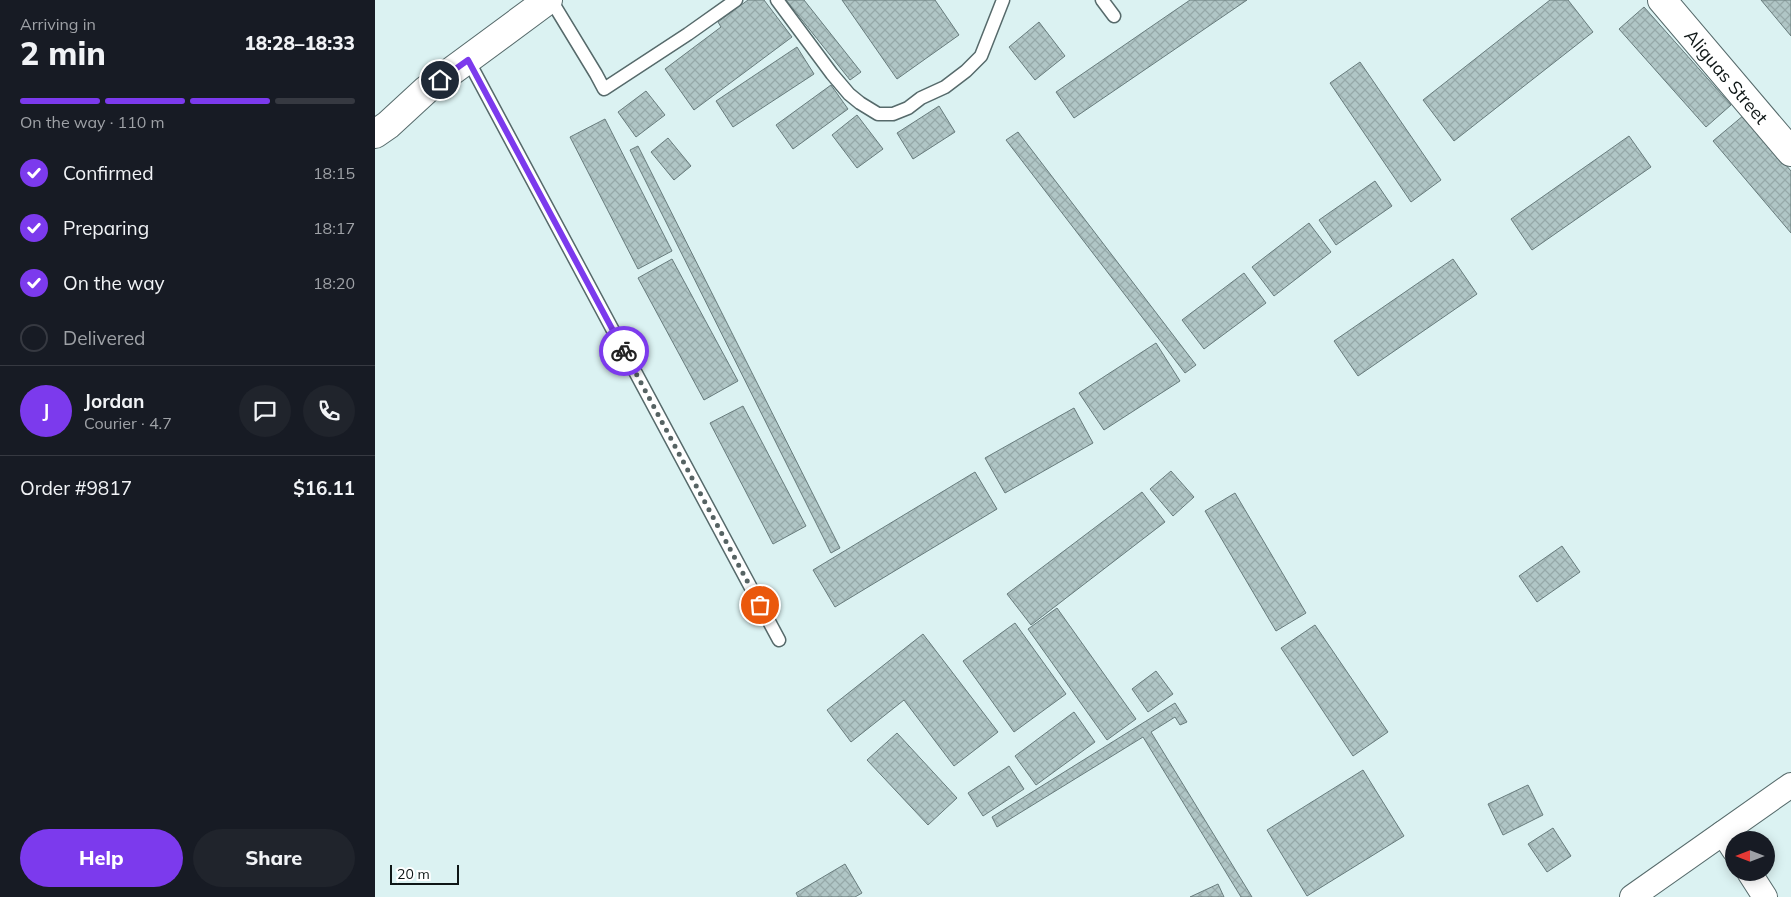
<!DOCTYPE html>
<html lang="en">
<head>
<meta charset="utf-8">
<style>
	:root { --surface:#171b24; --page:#20242c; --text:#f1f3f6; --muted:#9ea1a6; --line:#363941; --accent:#7c3aed }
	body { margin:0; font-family:Mulish,sans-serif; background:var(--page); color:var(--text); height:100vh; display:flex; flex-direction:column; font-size:19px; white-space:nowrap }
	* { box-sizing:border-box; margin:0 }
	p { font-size:16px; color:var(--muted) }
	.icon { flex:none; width:28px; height:28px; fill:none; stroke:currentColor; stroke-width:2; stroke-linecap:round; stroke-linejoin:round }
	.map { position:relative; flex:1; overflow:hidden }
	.panel { display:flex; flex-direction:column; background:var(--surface); width:375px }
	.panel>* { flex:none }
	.needle { width:32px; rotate:270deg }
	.controls { position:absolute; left:1350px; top:831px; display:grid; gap:10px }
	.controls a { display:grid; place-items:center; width:50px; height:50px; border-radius:50%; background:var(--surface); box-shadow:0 2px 12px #0003; font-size:25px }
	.scale { position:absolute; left:15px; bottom:12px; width:69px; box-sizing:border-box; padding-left:5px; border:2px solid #0e1616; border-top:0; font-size:14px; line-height:18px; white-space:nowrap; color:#0e1616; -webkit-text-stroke:4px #fff; paint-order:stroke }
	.pin { position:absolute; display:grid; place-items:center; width:42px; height:42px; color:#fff; margin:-21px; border:2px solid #fff; border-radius:50%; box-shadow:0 1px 5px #0007 }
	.courier { position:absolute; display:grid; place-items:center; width:50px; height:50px; margin:-25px; border:4px solid #7c3aed; border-radius:50%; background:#fff; color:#222; box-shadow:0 1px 6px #0007 }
	.head em { font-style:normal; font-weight:800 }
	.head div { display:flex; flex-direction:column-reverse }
	.head { display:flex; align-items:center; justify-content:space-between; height:85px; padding:0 20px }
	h1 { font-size:32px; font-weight:800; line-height:38px }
	.bar { display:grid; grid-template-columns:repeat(4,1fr); gap:8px 5px; align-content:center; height:60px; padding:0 20px }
	.bar i { height:6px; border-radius:4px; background:var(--line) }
	.bar .selected { background:var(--accent) }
	.bar p { grid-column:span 4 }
	.line { display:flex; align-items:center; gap:12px; padding:0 20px; border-top:1px solid var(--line) }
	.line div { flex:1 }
	.round { display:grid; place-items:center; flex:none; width:52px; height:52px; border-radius:26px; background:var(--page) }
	ol { padding:0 20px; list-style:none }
	li { display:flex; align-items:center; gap:15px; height:55px }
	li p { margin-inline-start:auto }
	li .icon { padding:5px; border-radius:50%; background:var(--accent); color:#fff; stroke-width:4 }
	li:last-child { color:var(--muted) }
	li i { width:28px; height:28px; border:2px solid var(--line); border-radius:50% }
	.button { display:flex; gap:10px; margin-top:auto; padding:10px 20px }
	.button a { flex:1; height:58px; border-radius:30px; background:var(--accent); color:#fff; font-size:20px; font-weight:800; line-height:58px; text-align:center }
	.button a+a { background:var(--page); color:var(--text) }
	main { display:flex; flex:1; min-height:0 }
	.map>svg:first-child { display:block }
	.building { fill:url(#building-cross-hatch); stroke:#687c7d }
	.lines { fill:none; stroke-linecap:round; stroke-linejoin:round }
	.service-casing { stroke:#566a6b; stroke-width:15 }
	.minor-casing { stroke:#566a6b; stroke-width:26 }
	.tertiary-casing { stroke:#566a6b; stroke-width:30 }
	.primary-casing { stroke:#566a6b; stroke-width:30 }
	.service { stroke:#fff; stroke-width:12 }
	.minor { stroke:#fff; stroke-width:24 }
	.tertiary { stroke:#fff; stroke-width:28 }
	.primary { stroke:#fff; stroke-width:28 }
	.done { stroke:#566363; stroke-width:5; stroke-dasharray:0 9 }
	.route { stroke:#7c3aed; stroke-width:6 }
	.labels { text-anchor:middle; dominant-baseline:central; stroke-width:5; stroke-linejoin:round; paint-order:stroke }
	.street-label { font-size:18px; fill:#0e1616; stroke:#fff }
</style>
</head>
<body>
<main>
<section class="panel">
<div class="head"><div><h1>2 min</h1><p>Arriving in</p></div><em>18:28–18:33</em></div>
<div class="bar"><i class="selected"></i><i class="selected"></i><i class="selected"></i><i></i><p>On the way · 110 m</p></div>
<ol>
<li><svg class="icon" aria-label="check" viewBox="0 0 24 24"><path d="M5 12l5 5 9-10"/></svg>Confirmed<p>18:15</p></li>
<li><svg class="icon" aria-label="check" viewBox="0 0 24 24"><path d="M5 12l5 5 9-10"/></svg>Preparing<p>18:17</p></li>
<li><svg class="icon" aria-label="check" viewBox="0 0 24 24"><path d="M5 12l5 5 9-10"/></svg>On the way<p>18:20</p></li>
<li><i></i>Delivered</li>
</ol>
<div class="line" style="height:90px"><b class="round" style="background:var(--accent);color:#fff">J</b><div><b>Jordan</b><p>Courier · 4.7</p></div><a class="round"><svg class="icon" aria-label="chat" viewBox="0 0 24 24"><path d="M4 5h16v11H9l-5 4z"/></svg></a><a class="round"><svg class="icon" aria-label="phone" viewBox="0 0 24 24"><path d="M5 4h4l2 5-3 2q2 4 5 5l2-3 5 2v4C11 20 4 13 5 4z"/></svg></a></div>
<div class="line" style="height:65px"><div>Order #9817</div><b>$16.11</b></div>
<div class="button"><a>Help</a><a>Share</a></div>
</section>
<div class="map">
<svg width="1416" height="897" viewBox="0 0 1416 897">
	<defs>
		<pattern id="building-cross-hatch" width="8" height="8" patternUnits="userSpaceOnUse" patternTransform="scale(1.25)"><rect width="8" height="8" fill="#b0c6c6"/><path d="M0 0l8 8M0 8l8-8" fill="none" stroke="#96a9a9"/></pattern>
	</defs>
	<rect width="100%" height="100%" fill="#dbf2f2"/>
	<g class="building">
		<polygon points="373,0 389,0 417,37 319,110 290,69 346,27 343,22"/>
		<polygon points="411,0 429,0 486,72 475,80"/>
		<polygon points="467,0 560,0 584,35 522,79"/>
		<polygon points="815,0 872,0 699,118 681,92"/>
		<polygon points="1175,0 1193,0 1218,32 1079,141 1048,100"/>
		<polygon points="1386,0 1416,0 1416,36"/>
		<polygon points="1269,7 1356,105 1331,127 1244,29"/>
		<polygon points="664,22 690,56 660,80 634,47"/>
		<polygon points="422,47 439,74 358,127 341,101"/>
		<polygon points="985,62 1066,180 1036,202 955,83"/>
		<polygon points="456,85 473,109 418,149 401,125"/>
		<polygon points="271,91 290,115 261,137 243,112"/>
		<polygon points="564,106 580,132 538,159 522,133"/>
		<polygon points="482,115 508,149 482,168 457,135"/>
		<polygon points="1369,115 1416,171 1416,233 1338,141"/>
		<polygon points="230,119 297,251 263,269 195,137"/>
		<polygon points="643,132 821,365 810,373 631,140"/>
		<polygon points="1254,136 1276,167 1157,250 1136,219"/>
		<polygon points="293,138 316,166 299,180 276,152"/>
		<polygon points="263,146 465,548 456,553 255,150"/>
		<polygon points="1000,181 1017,206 961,245 944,220"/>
		<polygon points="934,223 956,252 899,296 877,267"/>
		<polygon points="297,259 363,381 329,400 263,278"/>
		<polygon points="1078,259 1102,294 983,376 959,341"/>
		<polygon points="869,273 891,303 829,349 807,320"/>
		<polygon points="781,343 805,381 729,430 704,393"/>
		<polygon points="368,406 431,526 398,544 335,423"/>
		<polygon points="699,408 718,443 630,493 610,458"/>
		<polygon points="796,471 819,497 798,516 775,489"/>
		<polygon points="600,472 622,509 460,607 438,570"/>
		<polygon points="767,492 790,522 656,625 632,594"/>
		<polygon points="860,493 931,613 901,631 830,511"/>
		<polygon points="1187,546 1205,572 1162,602 1144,576"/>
		<polygon points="682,608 761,719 732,740 653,629"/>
		<polygon points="640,623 691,694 639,732 588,661"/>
		<polygon points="940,625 1013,732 978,756 906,648"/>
		<polygon points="548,634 623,732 579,766 529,700 476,742 452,710"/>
		<polygon points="781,671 798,694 773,712 757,689"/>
		<polygon points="800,703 812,722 805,725 800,717 776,732 877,897 866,897 768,737 622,827 617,817"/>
		<polygon points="699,712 720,742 661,785 640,756"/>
		<polygon points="522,733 582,798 553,825 492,760"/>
		<polygon points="634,766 649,789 608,816 593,793"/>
		<polygon points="988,770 1029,836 932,896 892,830"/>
		<polygon points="1153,785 1168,815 1128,835 1113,804"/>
		<polygon points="1178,828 1196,856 1172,872 1153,844"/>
		<polygon points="470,864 487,893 480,897 423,897 421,893"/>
		<polygon points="843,884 849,897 815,897"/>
	</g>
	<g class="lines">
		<g class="service-casing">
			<g id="service">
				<polyline points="176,0 221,74 229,89 313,34 361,0"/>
				<polyline points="402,0 457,74 474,94 485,103 503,114 518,114 533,108 546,98 570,87 591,71 606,56 628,0"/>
				<polyline points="727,0 739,16"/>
				<polyline points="93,60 404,640"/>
			</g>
		</g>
		<g class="minor-casing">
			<g id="minor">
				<polyline points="1348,833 1359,850"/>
				<polyline points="1374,872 1390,897"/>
				<polyline points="1257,897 1416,785"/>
			</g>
		</g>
		<g class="tertiary-casing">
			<g id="tertiary">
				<path id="s1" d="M1287 0 1416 152"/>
			</g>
		</g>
		<g class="primary-casing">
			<polyline id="primary" points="0,134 13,125 51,90 173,0"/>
		</g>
		<use href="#service" class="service"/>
		<use href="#minor" class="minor"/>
		<use href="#tertiary" class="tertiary"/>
		<use href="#primary" class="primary"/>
	</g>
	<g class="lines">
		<polyline class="done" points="249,351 385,605"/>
		<polyline class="route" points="65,80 93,60 249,351"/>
	</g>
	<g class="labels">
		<g class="street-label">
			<text stroke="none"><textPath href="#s1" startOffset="100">Aliguas Street</textPath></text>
		</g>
	</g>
</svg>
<div class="controls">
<a><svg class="needle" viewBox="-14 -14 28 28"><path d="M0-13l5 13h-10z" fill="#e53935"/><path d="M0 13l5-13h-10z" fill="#9ea1a6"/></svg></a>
</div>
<div class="scale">20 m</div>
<div class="pin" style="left:385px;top:605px;background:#ea580c"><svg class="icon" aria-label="bag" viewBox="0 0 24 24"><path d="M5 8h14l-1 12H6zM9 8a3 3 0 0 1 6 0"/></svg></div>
<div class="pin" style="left:65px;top:80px;background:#1f2937"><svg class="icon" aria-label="home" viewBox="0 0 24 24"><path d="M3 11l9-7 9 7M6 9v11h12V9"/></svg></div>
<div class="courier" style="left:249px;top:351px"><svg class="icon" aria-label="bike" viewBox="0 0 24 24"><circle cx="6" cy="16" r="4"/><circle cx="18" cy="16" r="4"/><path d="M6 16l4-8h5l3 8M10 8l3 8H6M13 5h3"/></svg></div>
</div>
</main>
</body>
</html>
